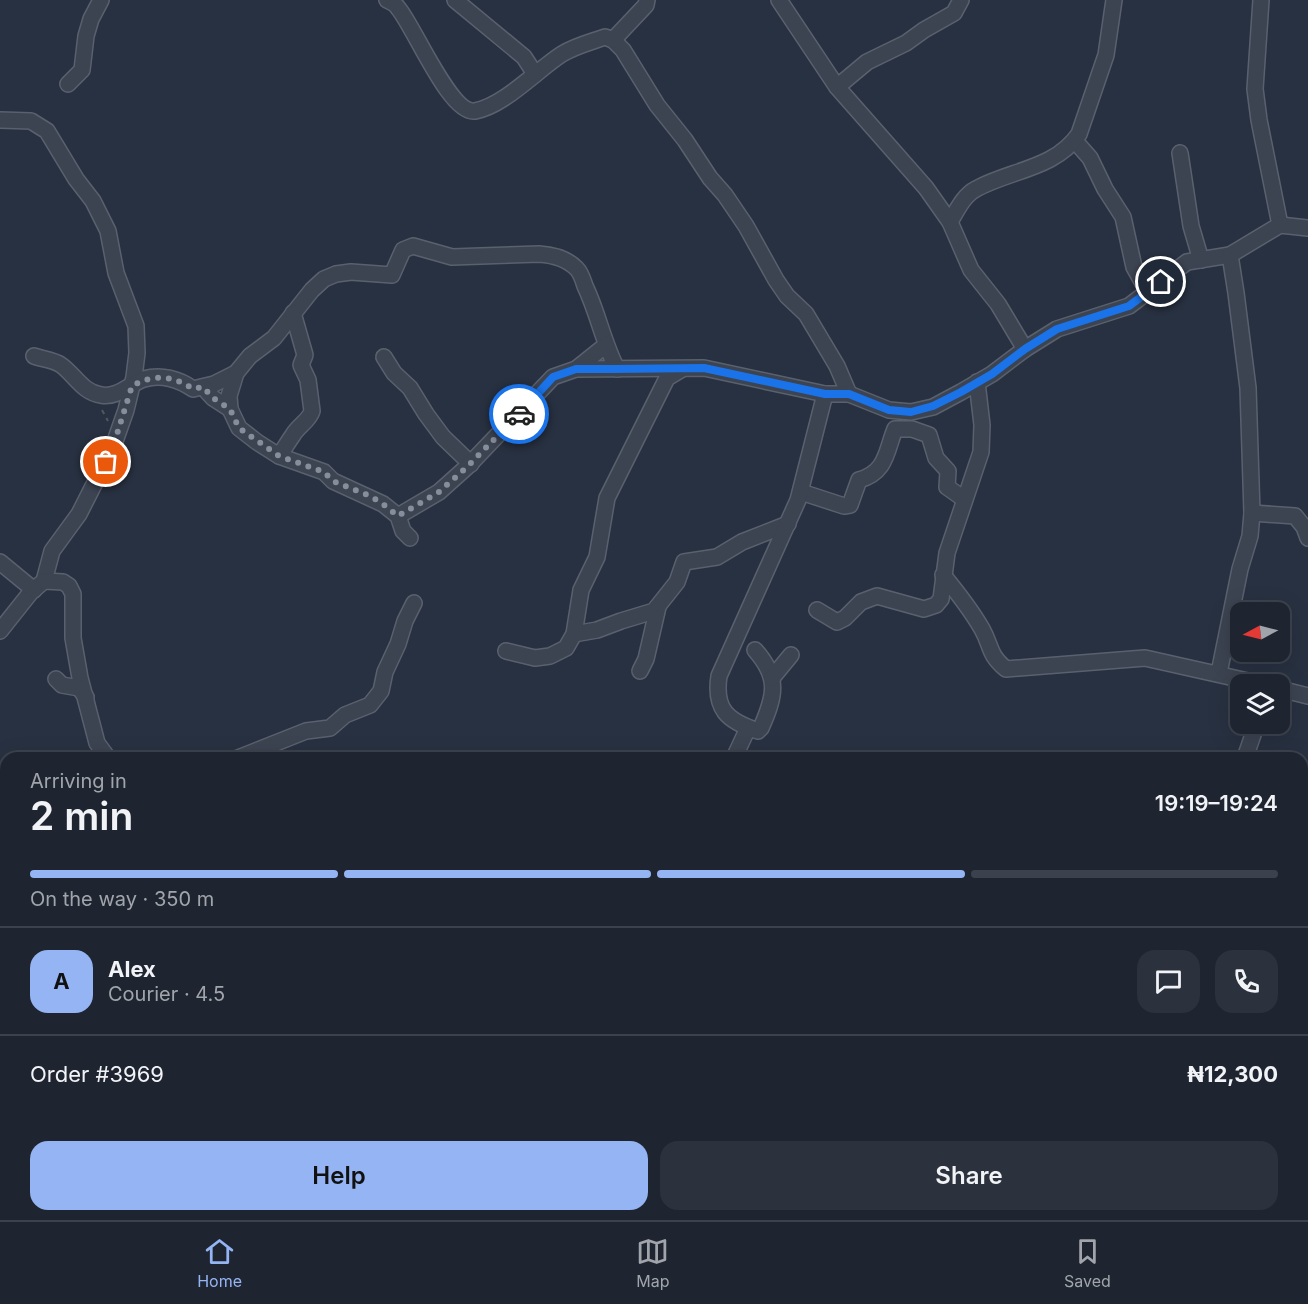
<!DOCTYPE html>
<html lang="en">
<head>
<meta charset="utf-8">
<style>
	:root { --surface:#1e2531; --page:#2b313d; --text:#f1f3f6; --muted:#a1a5ab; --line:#3c424d; --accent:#95b4f4 }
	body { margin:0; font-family:Inter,sans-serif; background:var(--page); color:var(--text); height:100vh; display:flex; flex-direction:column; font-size:22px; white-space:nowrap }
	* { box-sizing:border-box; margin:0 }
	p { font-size:20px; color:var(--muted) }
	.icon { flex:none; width:33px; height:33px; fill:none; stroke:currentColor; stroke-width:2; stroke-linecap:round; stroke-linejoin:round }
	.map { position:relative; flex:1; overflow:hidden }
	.sheet { position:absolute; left:0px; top:752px; width:1308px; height:470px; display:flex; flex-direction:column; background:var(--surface); border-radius:18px 18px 0 0; box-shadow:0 6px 24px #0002,0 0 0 2px var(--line) }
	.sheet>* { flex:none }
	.needle { width:39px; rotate:263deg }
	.buttons { position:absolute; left:1230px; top:602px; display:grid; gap:12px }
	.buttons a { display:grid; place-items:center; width:60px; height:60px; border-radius:12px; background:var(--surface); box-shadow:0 6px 24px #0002,0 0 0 2px var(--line); font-size:30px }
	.pin { position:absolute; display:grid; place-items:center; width:51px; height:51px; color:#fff; margin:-26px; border:3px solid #fff; border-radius:50%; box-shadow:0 2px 6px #0007 }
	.courier { position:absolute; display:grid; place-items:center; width:60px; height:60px; margin:-30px; border:4px solid #1a73e8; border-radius:50%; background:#fff; color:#222; box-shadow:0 2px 8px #0007 }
	.head em { font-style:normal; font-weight:600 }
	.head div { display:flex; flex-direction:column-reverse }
	.head { display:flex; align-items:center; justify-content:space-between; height:102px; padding:0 30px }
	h1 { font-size:39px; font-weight:600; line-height:45px }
	.bar { display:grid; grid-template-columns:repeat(4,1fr); gap:9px 6px; align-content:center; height:72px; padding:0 30px }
	.bar i { height:8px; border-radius:4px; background:var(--line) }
	.bar .current { background:var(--accent) }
	.bar p { grid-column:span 4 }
	.line { display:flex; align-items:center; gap:15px; padding:0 30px; border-top:2px solid var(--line) }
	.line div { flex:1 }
	.round { display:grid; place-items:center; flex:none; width:63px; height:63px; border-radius:18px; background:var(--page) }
	.action { display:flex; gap:12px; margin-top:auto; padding:12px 30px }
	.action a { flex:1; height:69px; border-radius:18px; background:var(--accent); color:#111; font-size:24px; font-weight:600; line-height:69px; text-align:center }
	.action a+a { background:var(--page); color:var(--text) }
	.menu { display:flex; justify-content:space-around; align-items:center; height:84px; border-top:2px solid var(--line); background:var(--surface); font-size:16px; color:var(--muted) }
	.menu a { display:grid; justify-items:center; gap:3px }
	.menu .current { color:var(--accent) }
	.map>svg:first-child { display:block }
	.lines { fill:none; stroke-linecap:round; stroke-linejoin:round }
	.street-casing { stroke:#5a616e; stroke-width:18 }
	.path { stroke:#485b5f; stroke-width:2; stroke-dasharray:4.5 4.5; stroke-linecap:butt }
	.street { stroke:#3c4351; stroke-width:15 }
	.done { stroke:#868d9b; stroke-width:6; stroke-dasharray:0 10.8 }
	.route { stroke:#1a73e8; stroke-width:8 }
</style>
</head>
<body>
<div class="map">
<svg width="1308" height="1220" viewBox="0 0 1308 1220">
	<rect width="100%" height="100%" fill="#283141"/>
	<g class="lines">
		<g class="street-casing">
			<g id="street">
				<path d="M387 0C391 2 396 4 398 8 414 26 450 115 475 111 504 106 537 70 562 54 575 46 591 42 605 37L613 40 623 50 657 105 685 140 710 178 725 195 746 226 776 280 787 296 806 314 837 366 849 394"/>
				<polyline points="455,0 524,57 535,74"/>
				<polyline points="779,0 837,87 926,188 950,222 971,270 998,304 1025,349"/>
				<polyline points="1261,0 1255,89 1259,120 1280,225"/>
				<polyline points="613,40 646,5 647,0"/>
				<polyline points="68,84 82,70 86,36 91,19 101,0"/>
				<polyline points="837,87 867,62 906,43 924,30 954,13 961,0"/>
				<polyline points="0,120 31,121 47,131 76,179 93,201 108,231 116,273 136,326 137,353 134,377 126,410 113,447 79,514 52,551 44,581 31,592 0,631"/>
				<polyline points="1075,141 1090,158 1105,189 1123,217 1134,267 1148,292"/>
				<polyline points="1180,153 1191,226 1201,260"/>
				<path d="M950 222C957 210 964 195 976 189 1010 170 1055 169 1079 134L1106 55 1114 0"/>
				<path d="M34 356C42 359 54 360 61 365 75 375 82 392 101 395 118 398 129 384 144 379 161 374 179 379 193 389L214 384 236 373 250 356 274 338 312 290 324 279 336 274 351 272 392 275 403 250 413 246 452 257 539 254C553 255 567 258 577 269 581 273 583 280 585 286 598 313 603 342 617 369"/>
				<polyline points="384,357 394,373 410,388 426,414 443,437 471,464"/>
				<polyline points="576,369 606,345"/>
				<polyline points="203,387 213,398 230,409 239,428 257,442 279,456 324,472 333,481 383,504 398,516 403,531 410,538"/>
				<polyline points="230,409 229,396 236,373"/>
				<path d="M279 456C284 449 288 442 293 435 298 426 309 421 312 411L308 380 301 365 305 355 293 313"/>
				<path d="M801 492 844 506 850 505 859 480C887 472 886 451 895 429H912L929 435 936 458 948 471 947 487 964 499"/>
				<polyline points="1252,513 1295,516 1304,527 1308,538"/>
				<polyline points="398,516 439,492 468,466 553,377 576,369 704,368 825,394 849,394 889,410 911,412 933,407 961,392 992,374 1025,349 1057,329 1129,306 1187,262 1230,255 1280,225 1308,228"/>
				<polyline points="0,562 34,590"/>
				<path d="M943 575C957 592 971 610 982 629 992 647 988 654 1006 669L1145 658 1261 684"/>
				<polyline points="44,581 63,582 69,586 73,594 73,638 80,678 97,743 108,758"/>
				<polyline points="817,610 837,622 845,618 861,602 877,596 924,609 936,605 941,599 947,553 981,452 982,425 977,382"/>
				<polyline points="574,634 597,630 621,621 654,611 677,582 684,562 717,557 742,542 788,524"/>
				<path d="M755 650C780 678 775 696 761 728L758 731C727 721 714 709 719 676L798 500 825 394"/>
				<polyline points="506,651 535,658 550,656 566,648 574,634 581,590 597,557 607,498 667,378 682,369"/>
				<polyline points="640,671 646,659 658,607"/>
				<polyline points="1219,673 1240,569 1250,536 1252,513 1248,388 1236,293 1230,255"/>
				<polyline points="772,678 791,655"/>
				<polyline points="56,679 62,685 79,688 86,697"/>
				<polyline points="1280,689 1308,696"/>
				<polyline points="238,758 306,731 330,728 345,715 370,705 381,691 385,672 398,644 405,621 414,603"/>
				<polyline points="734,758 748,728"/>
				<polyline points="1245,758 1257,723"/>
				<polyline points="0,932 6,923"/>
				<polyline points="1302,938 1308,938"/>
				<polyline points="0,1005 6,1006"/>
				<polyline points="1302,1088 1308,1088"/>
				<polyline points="0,1147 6,1146"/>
				<polyline points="68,1220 69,1215"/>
				<polyline points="453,1220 455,1215"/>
				<polyline points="1209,1220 1209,1215"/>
			</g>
		</g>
		<polyline class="path" points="102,410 108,421"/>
		<use href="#street" class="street"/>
	</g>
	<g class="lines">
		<path class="done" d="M106 462 113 447 132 386C153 374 172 375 193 389L203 387 213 398 230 409 239 428 279 456 324 472 333 481 370 496 383 504 398 516 439 492 468 466 519 414"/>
		<polyline class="route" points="519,414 553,377 576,369 612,369 704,368 825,394 849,394 889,410 911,412 933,406 961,392 992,374 1025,349 1057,329 1129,306 1161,282"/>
	</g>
</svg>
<div class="buttons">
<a><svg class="needle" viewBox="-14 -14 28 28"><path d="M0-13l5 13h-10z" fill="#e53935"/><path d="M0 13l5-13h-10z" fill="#a1a5ab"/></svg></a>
<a><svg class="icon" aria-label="layers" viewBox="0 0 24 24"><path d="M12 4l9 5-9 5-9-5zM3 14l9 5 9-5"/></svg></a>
</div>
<div class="pin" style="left:106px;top:462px;background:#ea580c"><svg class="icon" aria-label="bag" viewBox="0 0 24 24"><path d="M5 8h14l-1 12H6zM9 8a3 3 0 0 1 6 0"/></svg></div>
<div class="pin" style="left:1161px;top:282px;background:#1f2937"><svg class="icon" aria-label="home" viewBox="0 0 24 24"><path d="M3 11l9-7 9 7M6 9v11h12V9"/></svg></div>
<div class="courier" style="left:519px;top:414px"><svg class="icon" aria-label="car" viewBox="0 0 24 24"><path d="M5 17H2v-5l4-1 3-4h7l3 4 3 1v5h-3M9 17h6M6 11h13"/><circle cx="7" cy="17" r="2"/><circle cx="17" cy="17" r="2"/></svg></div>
<section class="sheet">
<div class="head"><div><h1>2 min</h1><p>Arriving in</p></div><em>19:19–19:24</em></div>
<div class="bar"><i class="current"></i><i class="current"></i><i class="current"></i><i></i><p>On the way · 350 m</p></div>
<div class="line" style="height:108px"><b class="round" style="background:var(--accent);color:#111">A</b><div><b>Alex</b><p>Courier · 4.5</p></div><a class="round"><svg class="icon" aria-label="chat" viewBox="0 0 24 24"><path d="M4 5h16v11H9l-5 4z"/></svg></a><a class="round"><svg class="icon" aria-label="phone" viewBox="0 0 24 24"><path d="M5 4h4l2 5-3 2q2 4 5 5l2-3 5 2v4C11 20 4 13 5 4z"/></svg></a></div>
<div class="line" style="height:78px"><div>Order #3969</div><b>₦12,300</b></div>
<div class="action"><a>Help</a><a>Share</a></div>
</section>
</div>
<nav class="menu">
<a class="current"><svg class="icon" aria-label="home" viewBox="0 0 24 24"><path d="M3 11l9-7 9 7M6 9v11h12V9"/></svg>Home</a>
<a><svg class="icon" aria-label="map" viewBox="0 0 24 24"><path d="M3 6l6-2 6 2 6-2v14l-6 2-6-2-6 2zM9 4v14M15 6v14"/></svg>Map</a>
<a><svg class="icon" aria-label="saved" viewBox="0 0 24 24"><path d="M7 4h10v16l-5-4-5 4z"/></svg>Saved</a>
</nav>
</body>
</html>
